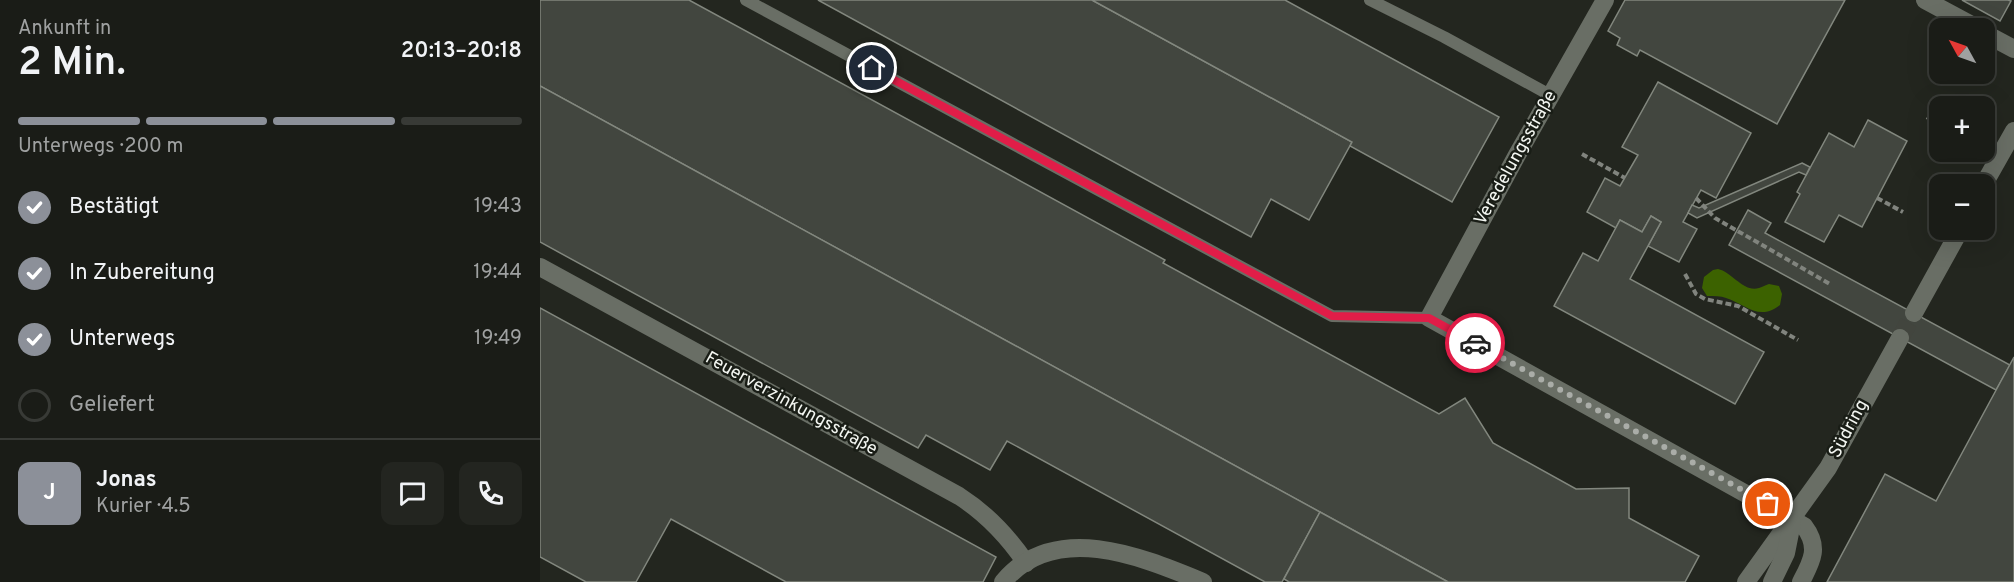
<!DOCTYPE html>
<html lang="de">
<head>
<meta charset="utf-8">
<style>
	:root { --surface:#1a1c17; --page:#232520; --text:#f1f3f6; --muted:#9fa1a1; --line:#383a36; --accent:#8c9099 }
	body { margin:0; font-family:Overpass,sans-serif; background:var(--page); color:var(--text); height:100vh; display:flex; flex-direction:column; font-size:22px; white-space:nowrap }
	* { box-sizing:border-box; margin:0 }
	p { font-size:20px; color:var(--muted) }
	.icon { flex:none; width:33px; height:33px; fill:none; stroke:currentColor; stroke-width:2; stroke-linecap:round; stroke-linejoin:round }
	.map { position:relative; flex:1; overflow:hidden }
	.panel { display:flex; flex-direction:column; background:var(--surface); width:540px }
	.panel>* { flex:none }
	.needle { width:39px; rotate:310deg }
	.tools { position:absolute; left:1389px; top:18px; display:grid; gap:12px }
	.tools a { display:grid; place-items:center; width:66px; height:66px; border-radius:12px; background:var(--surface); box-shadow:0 6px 24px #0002,0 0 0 2px var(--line); font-size:30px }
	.pin { position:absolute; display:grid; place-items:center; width:51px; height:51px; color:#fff; margin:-26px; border:3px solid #fff; border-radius:50%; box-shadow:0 2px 6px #0007 }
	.courier { position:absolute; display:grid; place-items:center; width:60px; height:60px; margin:-30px; border:4px solid #e11d48; border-radius:50%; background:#fff; color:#222; box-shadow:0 2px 8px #0007 }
	.headline em { font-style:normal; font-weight:600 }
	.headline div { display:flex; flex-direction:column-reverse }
	.headline { display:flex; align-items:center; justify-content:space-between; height:102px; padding:0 18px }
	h1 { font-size:39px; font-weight:600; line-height:45px }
	.bar { display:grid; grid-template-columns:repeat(4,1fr); gap:9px 6px; align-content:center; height:72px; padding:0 18px }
	.bar i { height:8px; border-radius:4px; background:var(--line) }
	.bar .active { background:var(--accent) }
	.bar p { grid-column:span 4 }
	.line { display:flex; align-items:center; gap:15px; padding:0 18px; border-top:2px solid var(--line) }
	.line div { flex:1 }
	.round { display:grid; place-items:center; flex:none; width:63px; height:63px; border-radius:12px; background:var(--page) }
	ol { padding:0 18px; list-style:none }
	li { display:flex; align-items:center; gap:18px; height:66px }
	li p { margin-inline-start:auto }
	li .icon { padding:6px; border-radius:50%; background:var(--accent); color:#fff; stroke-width:4 }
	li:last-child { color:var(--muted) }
	li i { width:33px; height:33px; border:3px solid var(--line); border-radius:50% }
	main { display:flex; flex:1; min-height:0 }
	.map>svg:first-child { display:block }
	.water { fill:#3c6200 }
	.building { fill:#42463f; stroke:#82877e; stroke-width:1.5 }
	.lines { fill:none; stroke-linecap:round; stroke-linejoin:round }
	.minor-tunnel { stroke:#42453e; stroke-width:18; stroke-dasharray:18 9; stroke-linecap:butt }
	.path { stroke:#81847e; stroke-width:4; stroke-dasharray:6 3; stroke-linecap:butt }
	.service { stroke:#696e65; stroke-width:12 }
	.minor { stroke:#696e65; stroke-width:18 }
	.done { stroke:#aaada8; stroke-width:6; stroke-dasharray:0 10.8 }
	.route { stroke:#e11d48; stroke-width:8 }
	.labels { text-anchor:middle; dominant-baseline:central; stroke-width:5; stroke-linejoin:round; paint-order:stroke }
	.street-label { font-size:18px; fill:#f3f6f1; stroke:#191d16 }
</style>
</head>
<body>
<main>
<section class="panel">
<div class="headline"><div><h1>2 Min.</h1><p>Ankunft in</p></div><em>20:13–20:18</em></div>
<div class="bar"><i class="active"></i><i class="active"></i><i class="active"></i><i></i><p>Unterwegs · 200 m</p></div>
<ol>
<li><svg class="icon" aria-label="check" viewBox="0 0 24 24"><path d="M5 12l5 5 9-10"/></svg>Bestätigt<p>19:43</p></li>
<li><svg class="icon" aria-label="check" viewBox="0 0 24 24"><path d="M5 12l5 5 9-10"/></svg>In Zubereitung<p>19:44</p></li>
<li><svg class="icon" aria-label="check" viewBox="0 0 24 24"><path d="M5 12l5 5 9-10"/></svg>Unterwegs<p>19:49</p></li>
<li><i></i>Geliefert</li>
</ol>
<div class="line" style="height:108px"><b class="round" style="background:var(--accent);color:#fff">J</b><div><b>Jonas</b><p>Kurier · 4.5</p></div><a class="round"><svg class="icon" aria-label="chat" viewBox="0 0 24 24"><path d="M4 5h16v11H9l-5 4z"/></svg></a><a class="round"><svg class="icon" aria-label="phone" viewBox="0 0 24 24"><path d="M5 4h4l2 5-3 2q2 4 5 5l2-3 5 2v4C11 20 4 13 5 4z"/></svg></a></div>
</section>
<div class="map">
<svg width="1474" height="582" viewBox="0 0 1474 582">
	<rect width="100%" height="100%" fill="#23261f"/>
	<path class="water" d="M1178 269C1192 272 1204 293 1219 288 1223 287 1225 285 1229 284L1239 286 1242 294 1240 305C1219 322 1205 304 1186 298 1181 296 1174 296 1167 296L1162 288 1164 277 1173 270Z"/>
	<g class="building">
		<polygon points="0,0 149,0 625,260 623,263 899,414 925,398 953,443 1036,489 1089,488 1089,518 1159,556 1145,582 908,582 0,86"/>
		<polygon points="278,0 552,0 812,142 769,220 731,199 711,237"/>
		<polygon points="552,0 745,0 959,117 912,202 810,146 812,142"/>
		<polygon points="1085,0 1305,0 1237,124 1100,50 1097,56 1077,45 1080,38 1068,31"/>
		<polygon points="1422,0 1468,0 1471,1 1460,21"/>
		<polygon points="1118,82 1211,133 1176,198 1161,190 1143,222 1157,229 1139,262 1108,246 1121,222 1111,216 1102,232 1080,220 1076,228 1047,212 1065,178 1080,186 1098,155 1082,147"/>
		<polygon points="0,86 780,512 742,582 725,582 467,441 450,470 386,435 378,448 0,242"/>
		<polygon points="1328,120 1367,141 1322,227 1299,215 1284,242 1245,222 1260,194 1257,192 1289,133 1314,147"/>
		<polygon points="1262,163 1270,167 1266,175 1259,172 1157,218 1148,213 1152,205 1159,208"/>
		<polygon points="1208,210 1231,223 1225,233 1470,365 1456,390 1189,245"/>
		<polygon points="1111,216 1121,222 1090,279 1224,352 1195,404 1014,306 1043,253 1058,261 1080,220 1102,232"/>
		<polygon points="0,308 456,557 443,582 246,582 131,519 96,582 46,582 0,557"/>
		<polygon points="1474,357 1474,582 1287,582 1345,474 1396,501"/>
		<polygon points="780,512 908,582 749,582 744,579"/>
	</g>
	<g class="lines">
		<polyline class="minor-tunnel" points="1360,338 1374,313"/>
		<g class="path">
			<polyline points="1387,117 1394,122 1389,132 1400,137"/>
			<polyline points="1042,154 1085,178"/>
			<polyline points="1156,198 1175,218 1290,284"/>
			<polyline points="1337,198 1363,212"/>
			<polyline points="1145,274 1156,294 1165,299 1198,306 1258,340"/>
		</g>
		<g class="service">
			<polyline points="206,0 792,316 889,318"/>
			<polyline points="830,0 904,37 1010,95"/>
		</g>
		<g class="minor">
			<path d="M1065 0 977 155 889 318 1264 526C1280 547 1272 561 1261 582"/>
			<polyline points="1385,0 1437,28"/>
			<polyline points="1444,33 1474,49"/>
			<polyline points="1444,184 1474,131"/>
			<path d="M0 267 419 496C447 514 467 535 486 563"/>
			<polyline points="1374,313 1420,230"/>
			<path d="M463 582C515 520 602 557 663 582"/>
			<polyline points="1206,582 1288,468 1360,338"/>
			<polyline points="1232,582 1246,553 1252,523"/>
		</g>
	</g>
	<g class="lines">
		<polyline class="done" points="935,343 1228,504"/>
		<polyline class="route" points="332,68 792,316 889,318 935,343"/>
	</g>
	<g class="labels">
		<g class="street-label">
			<text transform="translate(976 158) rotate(-61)">Veredelungsstraße</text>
			<text transform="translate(251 404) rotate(29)">Feuerverzinkungsstraße</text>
			<text transform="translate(1309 429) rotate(-62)">Südring</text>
		</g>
	</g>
</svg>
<div class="tools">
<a><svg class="needle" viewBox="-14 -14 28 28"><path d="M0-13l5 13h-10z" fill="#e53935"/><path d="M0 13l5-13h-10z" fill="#9fa1a1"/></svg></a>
<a>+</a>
<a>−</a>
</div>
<div class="pin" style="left:1228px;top:504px;background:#ea580c"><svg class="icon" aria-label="bag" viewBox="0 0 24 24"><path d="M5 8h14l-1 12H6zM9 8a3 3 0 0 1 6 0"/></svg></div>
<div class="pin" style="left:332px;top:68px;background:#1f2937"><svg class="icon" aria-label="home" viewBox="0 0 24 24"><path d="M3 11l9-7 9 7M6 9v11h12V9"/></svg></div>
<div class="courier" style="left:935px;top:343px"><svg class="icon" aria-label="car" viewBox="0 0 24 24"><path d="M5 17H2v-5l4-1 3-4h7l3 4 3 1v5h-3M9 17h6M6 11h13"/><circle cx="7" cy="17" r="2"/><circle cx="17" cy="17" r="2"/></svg></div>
</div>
</main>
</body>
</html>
